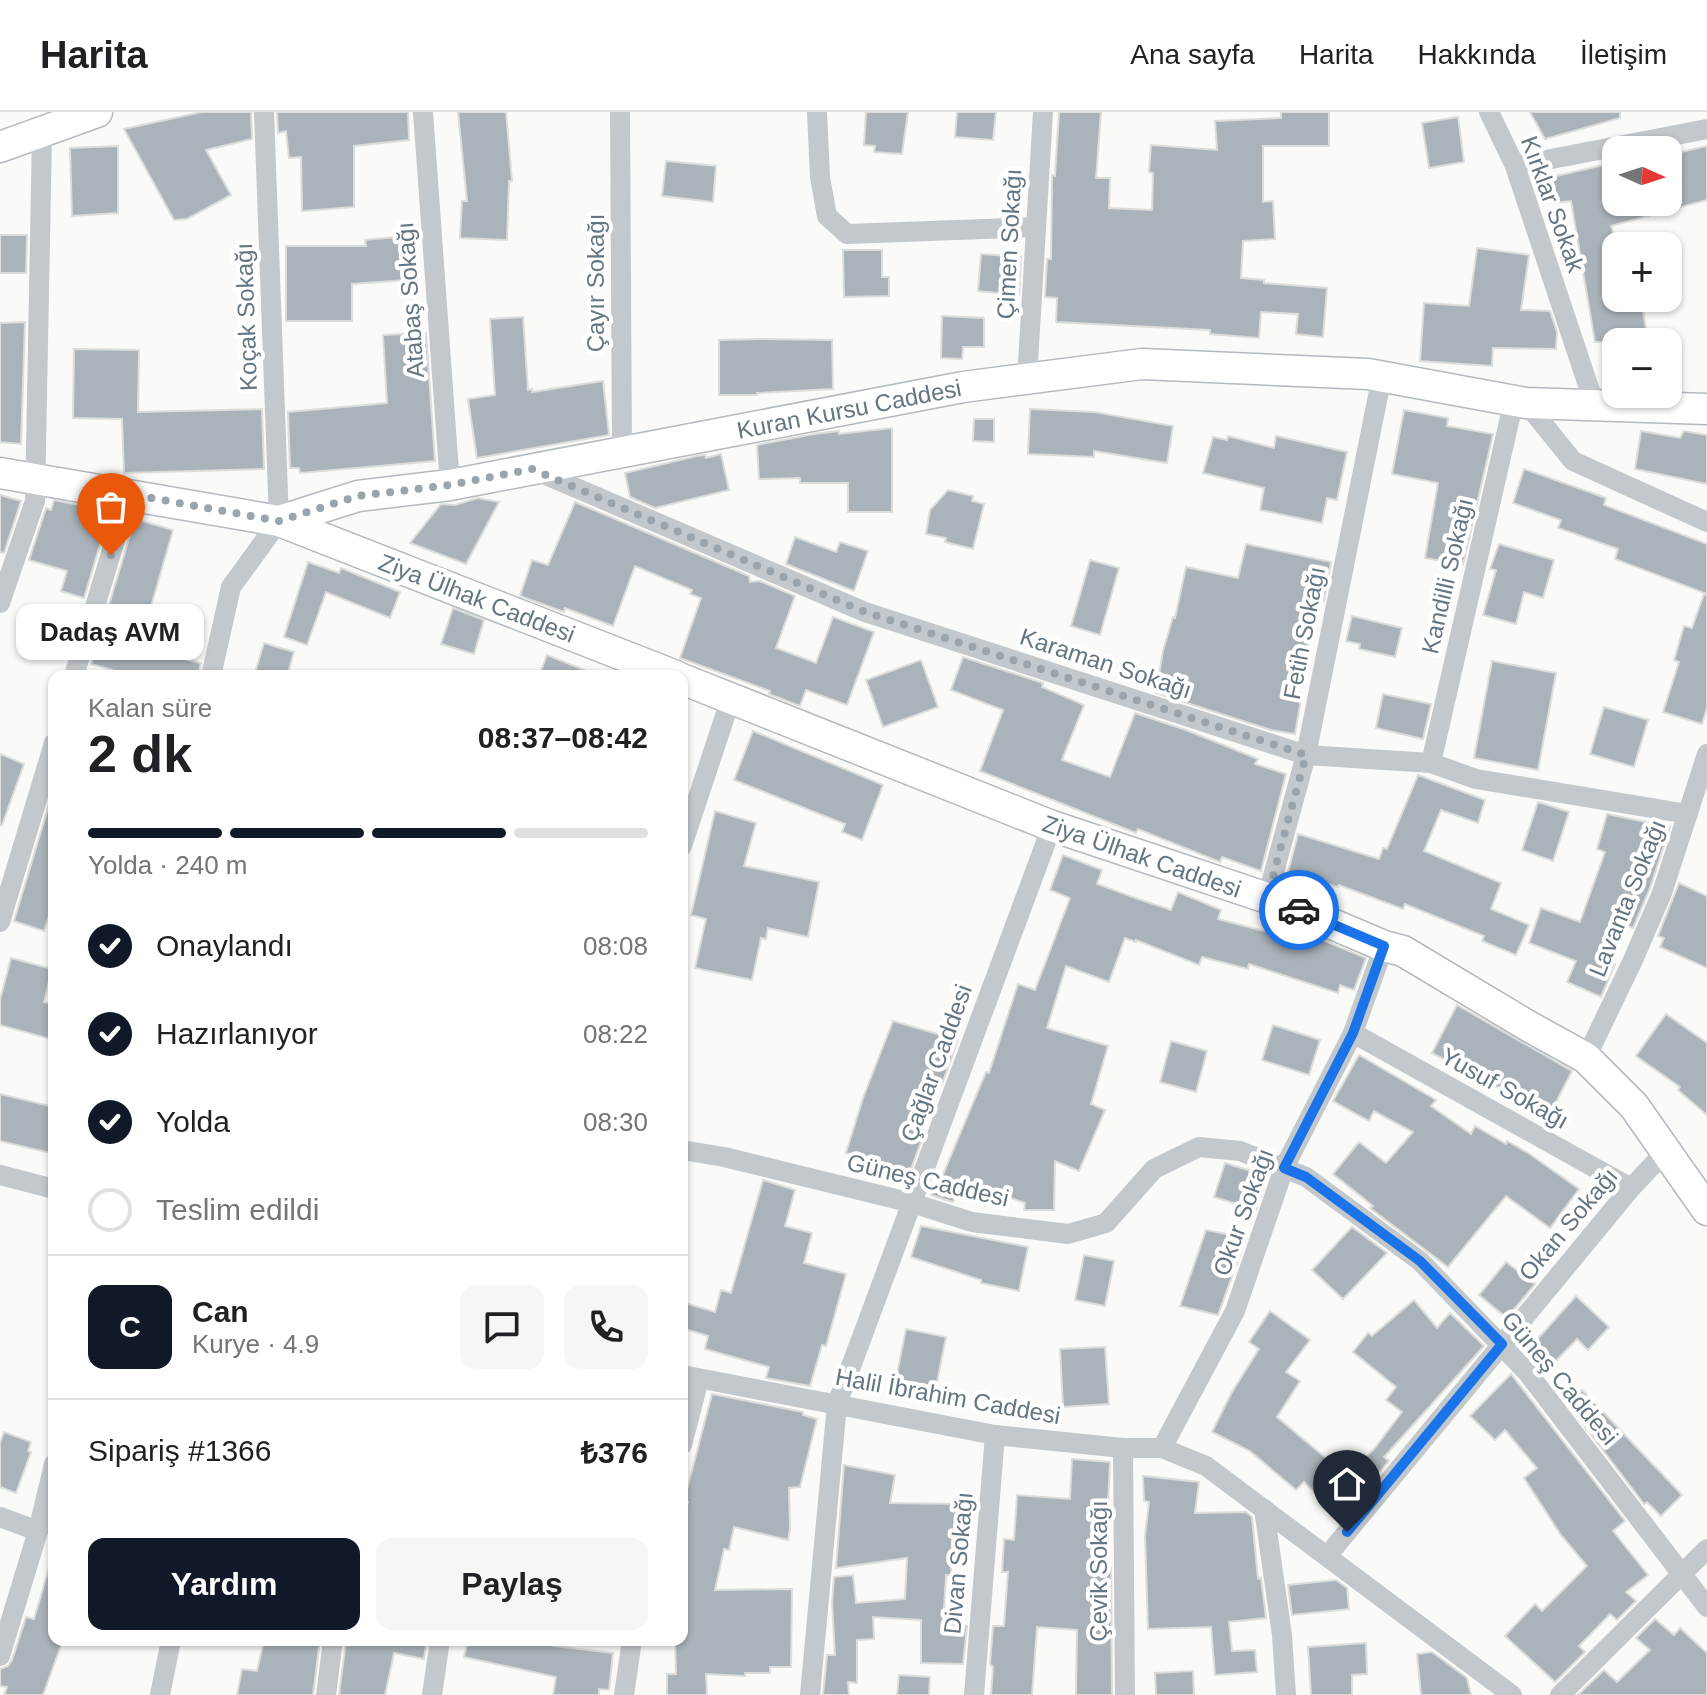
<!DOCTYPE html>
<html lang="tr">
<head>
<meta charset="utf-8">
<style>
	:root { --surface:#fff; --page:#f6f6f6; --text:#202124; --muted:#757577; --line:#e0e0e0; --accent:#111827 }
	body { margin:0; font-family:Arial,sans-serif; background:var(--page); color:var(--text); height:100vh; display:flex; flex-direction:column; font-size:30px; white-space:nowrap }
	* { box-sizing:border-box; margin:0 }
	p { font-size:26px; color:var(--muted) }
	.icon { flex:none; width:44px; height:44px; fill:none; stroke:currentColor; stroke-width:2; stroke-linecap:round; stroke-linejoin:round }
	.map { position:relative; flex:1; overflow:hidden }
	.details { position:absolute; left:48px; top:558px; width:640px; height:976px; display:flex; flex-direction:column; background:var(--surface); border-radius:16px; box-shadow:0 2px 6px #0004 }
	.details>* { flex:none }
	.needle { width:52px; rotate:93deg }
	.controls { position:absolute; left:1602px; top:24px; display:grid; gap:16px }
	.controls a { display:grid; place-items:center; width:80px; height:80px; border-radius:16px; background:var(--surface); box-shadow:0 2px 6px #0004; font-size:40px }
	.pin { position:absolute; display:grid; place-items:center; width:68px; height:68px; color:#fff; margin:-82px -34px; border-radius:50% 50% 50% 0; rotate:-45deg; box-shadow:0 0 8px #0007 }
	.pin .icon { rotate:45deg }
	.courier { position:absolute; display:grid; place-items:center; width:80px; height:80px; margin:-40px; border:6px solid #1a73e8; border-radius:50%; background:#fff; color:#222; box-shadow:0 2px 10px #0007 }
	.bubble { position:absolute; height:56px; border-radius:16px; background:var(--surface); box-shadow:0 2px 6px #0004; font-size:26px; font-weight:700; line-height:56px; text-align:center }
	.head em { font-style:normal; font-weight:700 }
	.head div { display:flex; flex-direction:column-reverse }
	.head { display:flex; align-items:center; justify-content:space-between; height:136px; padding:0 40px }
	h1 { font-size:52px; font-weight:700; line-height:60px }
	.bar { display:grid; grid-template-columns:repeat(4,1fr); gap:12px 8px; align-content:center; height:96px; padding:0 40px }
	.bar i { height:10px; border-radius:6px; background:var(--line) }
	.bar .current { background:var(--accent) }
	.bar p { grid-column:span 4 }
	.line { display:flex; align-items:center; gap:20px; padding:0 40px; border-top:2px solid var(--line) }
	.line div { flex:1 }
	.round { display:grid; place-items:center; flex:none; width:84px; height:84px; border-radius:16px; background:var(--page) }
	ol { padding:0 40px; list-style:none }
	li { display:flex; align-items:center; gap:24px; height:88px }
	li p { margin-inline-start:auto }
	li .icon { padding:8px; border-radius:50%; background:var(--accent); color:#fff; stroke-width:4 }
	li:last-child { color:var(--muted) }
	li i { width:44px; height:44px; border:4px solid var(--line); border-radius:50% }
	.primary-button { display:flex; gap:16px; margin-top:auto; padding:16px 40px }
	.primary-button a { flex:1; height:92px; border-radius:16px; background:var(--accent); color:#fff; font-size:32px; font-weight:700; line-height:92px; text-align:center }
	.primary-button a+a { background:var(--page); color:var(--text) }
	header { display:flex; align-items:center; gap:48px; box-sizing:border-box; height:112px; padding:0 40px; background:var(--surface); border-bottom:2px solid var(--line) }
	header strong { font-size:38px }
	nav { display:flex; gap:44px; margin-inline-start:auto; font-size:28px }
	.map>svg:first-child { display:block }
	.building { fill:#aab3b9; stroke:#dcdcda; stroke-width:2 }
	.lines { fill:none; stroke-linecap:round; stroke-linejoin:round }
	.secondary-casing { stroke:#b3babf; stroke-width:33 }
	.street { stroke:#c3c8cc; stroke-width:20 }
	.secondary { stroke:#fff; stroke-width:30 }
	.done { stroke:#99a4ac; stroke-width:8; stroke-dasharray:0 14.4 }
	.route { stroke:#1a73e8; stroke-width:10 }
	.labels { text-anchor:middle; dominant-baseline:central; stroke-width:8; stroke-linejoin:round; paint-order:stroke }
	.street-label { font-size:24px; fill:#657683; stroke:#fff }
</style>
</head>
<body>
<header>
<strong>Harita</strong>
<nav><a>Ana sayfa</a><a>Harita</a><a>Hakkında</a><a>İletişim</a></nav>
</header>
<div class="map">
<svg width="1707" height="1583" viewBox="0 0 1707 1583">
	<rect width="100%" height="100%" fill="#fafaf8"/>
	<g class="building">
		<polygon points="202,0 251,0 252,27 206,38 231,83 187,107 174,108 124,17"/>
		<polygon points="277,0 408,0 409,28 354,34 354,95 302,99 301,45 289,46 286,19 278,21"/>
		<polygon points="458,0 506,0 512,69 509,69 507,128 460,126 462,89 467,89"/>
		<polygon points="866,0 908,0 902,42 874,40 875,34 864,33"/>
		<polygon points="957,0 996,0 993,28 955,25"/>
		<polygon points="1059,0 1101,0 1096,66 1110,66 1109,96 1152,98 1153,61 1149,60 1151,33 1217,38 1215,9 1281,6 1281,0 1329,0 1329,34 1263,34 1263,90 1273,89 1275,127 1243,129 1241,166 1264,168 1264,171 1327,176 1323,225 1296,222 1298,202 1261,200 1259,226 1210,222 1210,218 1056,210 1057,186 1045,185 1047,147 1051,147 1052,72 1052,63 1055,64"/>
		<polygon points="1530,0 1620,0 1620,6 1545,27"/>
		<polygon points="1458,5 1464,50 1429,56 1422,11"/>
		<polygon points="118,34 118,101 72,104 70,36"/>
		<polygon points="1707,34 1707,88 1611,114 1616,129 1616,186 1641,186 1648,230 1595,230 1571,89 1552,91 1548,66 1616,50 1616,90 1668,90 1668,43"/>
		<polygon points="666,49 716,54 713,90 662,84"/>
		<polygon points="0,123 27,123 26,161 0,161"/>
		<polygon points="416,123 419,167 352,172 352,209 286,209 286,134 366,134 365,128"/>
		<polygon points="1477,136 1529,143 1521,198 1550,199 1557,220 1556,237 1493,236 1492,254 1420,249 1424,191 1469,194"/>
		<polygon points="843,138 882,138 882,165 889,165 889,184 844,185"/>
		<polygon points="981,142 1021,145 1019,183 978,179"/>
		<polygon points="942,204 984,206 984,235 963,235 962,247 941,246"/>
		<polygon points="523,205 528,278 532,277 532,280 603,269 609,323 477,346 468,287 495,283 490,207"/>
		<polygon points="25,210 21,332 0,330 0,211"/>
		<polygon points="426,221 435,349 300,361 299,356 290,356 288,300 387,291 383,223"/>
		<polygon points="761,227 832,228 833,277 757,281 757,283 719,283 719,228"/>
		<polygon points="74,237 139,238 138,300 262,297 264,357 124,361 122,307 73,306"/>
		<polygon points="1030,297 1094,300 1173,314 1167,351 1094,339 1094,345 1028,342"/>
		<polygon points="1404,298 1448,306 1447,314 1493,322 1463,453 1425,446 1438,371 1392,362"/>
		<polygon points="974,307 994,307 994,330 973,329"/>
		<polygon points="892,316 892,400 848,400 848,371 800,371 800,366 759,367 757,333 814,322 839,319 839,322"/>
		<polygon points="1641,319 1680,326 1684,319 1707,323 1707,372 1635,357"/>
		<polygon points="1228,324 1274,336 1276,324 1347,340 1337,388 1327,386 1322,411 1260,398 1264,376 1203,361 1213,325 1227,328"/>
		<polygon points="721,342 729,378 655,396 630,385 625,361 697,344 705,343 706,346"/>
		<polygon points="1524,357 1606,386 1604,393 1707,432 1707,482 1615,447 1618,437 1558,416 1561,408 1513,391"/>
		<polygon points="948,378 973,384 972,389 984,392 973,437 945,430 946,426 926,422 930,398"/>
		<polygon points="0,383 21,389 4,441 0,440"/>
		<polygon points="478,386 499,390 466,452 410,431 441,392 455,393"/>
		<polygon points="54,388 110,399 84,486 61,479 67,459 29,448 46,396 51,398"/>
		<polygon points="575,390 749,464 750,470 760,469 795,484 776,536 816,551 833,505 874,520 847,593 806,578 800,594 769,582 770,579 680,546 701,486 690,482 692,478 635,454 613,514 565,496 564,500 520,484 532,448 548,453"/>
		<polygon points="135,407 173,418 139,536 201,551 198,564 134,564 91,552"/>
		<polygon points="795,425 836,440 840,430 868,439 854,479 786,452"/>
		<polygon points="1246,432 1331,450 1324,489 1317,488 1306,543 1303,543 1293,585 1301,587 1295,622 1271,618 1156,581 1163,539 1173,505 1175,506 1186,455 1238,466"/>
		<polygon points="1499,432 1554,448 1543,486 1524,480 1516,512 1483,503 1496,458 1490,457"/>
		<polygon points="1090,448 1119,456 1100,523 1071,514"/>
		<polygon points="308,450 339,461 341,456 400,480 390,506 326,480 307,533 284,525"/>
		<polygon points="1704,482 1707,483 1707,596 1702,612 1663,600 1679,550 1674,548 1684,514 1692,516"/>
		<polygon points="453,496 484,508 474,542 441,532"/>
		<polygon points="1352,504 1402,516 1395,545 1359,537 1360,532 1346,529"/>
		<polygon points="264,531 294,540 287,564 254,564"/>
		<polygon points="547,543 597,563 597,564 539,564"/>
		<polygon points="963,545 1043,571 1042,575 1084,593 1062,648 1110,665 1135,601 1186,618 1258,647 1255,652 1286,662 1261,759 1222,745 1220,750 1138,717 1136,721 980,659 1003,598 951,578"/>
		<polygon points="921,548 938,595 883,615 866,568"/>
		<polygon points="1492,549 1556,561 1538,658 1474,646"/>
		<polygon points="1383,582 1431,592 1423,627 1376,616"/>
		<polygon points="1604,595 1648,608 1634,655 1590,642"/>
		<polygon points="753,619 883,673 862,728 842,720 845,712 734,668"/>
		<polygon points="0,642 24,652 2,713 0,713"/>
		<polygon points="1418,663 1485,688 1478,711 1441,698 1424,739 1501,771 1491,797 1529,813 1516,843 1482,829 1484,824 1405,792 1403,797 1339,773 1338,775 1288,760 1298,722 1379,747 1383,736 1387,737"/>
		<polygon points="54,676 54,788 44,819 14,809"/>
		<polygon points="1538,690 1569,700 1553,749 1522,738"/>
		<polygon points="715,699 756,711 744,754 819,770 808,825 768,816 766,827 761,826 752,868 695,856 706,807 691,803"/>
		<polygon points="1607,702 1670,715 1650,776 1633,816 1617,810 1602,846 1615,852 1601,885 1567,870 1576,849 1529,831 1541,796 1580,810 1605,740 1597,737"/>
		<polygon points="1063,743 1102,758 1097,772 1138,787 1171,798 1178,780 1221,798 1218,807 1283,824 1287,813 1366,846 1354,878 1340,873 1338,881 1249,852 1248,857 1202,845 1199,853 1136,828 1136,830 1125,826 1109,870 1066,854 1047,916 1108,934 1091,992 1105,998 1079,1059 1055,1049 1054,1098 1024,1098 1025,1091 961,1068 953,1090 931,1083 938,1063 942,1065 986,960 989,961 1018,872 1035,878 1070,786 1050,778"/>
		<polygon points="1679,771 1707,784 1707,856 1660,835 1664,826 1658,824"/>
		<polygon points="11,846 52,857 44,890 54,892 54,928 0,913 0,888"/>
		<polygon points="1457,893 1572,959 1553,996 1513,976 1510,982 1432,941"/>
		<polygon points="1666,902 1707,931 1707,1003 1678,978 1680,975 1636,944"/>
		<polygon points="893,909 958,928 942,972 935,970 919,1013 920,1017 925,1019 909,1062 846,1041 863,986"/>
		<polygon points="1273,913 1320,928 1309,963 1262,948"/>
		<polygon points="1171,929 1207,939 1196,980 1160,970"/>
		<polygon points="1359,943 1436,988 1431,994 1471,1022 1475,1014 1506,1032 1507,1029 1528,1041 1579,1077 1550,1116 1506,1084 1448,1155 1370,1096 1373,1094 1333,1062 1359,1030 1386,1051 1413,1020 1374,999 1369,1009 1333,989"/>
		<polygon points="0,982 54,995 54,1042 0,1029"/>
		<polygon points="1225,1051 1268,1064 1256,1098 1214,1085"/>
		<polygon points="763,1068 795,1078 785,1114 812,1121 804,1151 846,1162 826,1234 822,1233 810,1274 766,1266 769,1255 705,1237 708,1224 682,1216 682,1190 715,1200 721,1178 731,1181"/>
		<polygon points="921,1114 1028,1135 1019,1179 981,1171 981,1168 911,1145"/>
		<polygon points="1352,1115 1387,1141 1343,1187 1312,1158"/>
		<polygon points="1206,1118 1246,1126 1218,1203 1180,1194"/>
		<polygon points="1084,1143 1114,1149 1105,1194 1075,1188"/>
		<polygon points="1506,1150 1535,1172 1507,1206 1479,1183"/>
		<polygon points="1576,1184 1609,1215 1588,1238 1577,1227 1544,1261 1526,1240"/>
		<polygon points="1414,1188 1437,1216 1450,1201 1484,1234 1384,1345 1389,1349 1341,1407 1304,1370 1296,1378 1250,1339 1212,1320 1232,1280 1259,1237 1249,1230 1270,1199 1310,1228 1286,1260 1300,1269 1277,1305 1347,1364 1374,1337 1402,1300 1386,1288 1396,1275 1353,1240 1368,1221 1372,1224"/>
		<polygon points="906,1217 946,1225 936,1275 896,1267"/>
		<polygon points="1105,1235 1109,1292 1063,1295 1060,1237"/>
		<polygon points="1511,1262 1625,1409 1613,1419 1648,1463 1626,1480 1636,1489 1617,1508 1610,1502 1579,1534 1585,1540 1555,1570 1505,1524 1535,1492 1542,1499 1587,1454 1561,1423 1524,1366 1537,1356 1505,1318 1495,1328 1470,1304"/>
		<polygon points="1582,1278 1682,1383 1661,1404 1647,1390 1644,1392 1568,1292"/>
		<polygon points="712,1282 803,1300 803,1303 817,1307 800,1375 789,1376 790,1417 788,1428 734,1415 729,1438 724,1437 715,1478 792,1477 791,1555 770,1555 770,1561 745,1561 745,1564 706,1562 707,1583 667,1583 667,1562 676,1562 675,1528 682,1528 682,1413 688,1390 684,1389"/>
		<polygon points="4,1320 31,1330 28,1339 31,1340 16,1381 0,1375 0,1331"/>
		<polygon points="1072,1347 1110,1350 1105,1455 1111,1456 1112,1583 1076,1583 1077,1518 1037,1515 1032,1583 991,1583 993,1555 990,1552 993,1514 1004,1514 1008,1460 1002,1460 1004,1427 1014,1428 1017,1383 1070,1387"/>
		<polygon points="844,1353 895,1363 890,1391 961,1392 961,1427 952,1427 951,1463 946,1463 943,1513 967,1514 963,1552 921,1551 921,1508 873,1505 874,1527 857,1528 857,1571 848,1570 849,1583 823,1583 827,1543 835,1543 832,1491 834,1465 853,1463 856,1491 905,1487 907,1446 836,1456"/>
		<polygon points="1143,1364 1199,1370 1195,1401 1246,1400 1252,1405 1258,1467 1261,1466 1266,1506 1229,1510 1232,1539 1255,1538 1257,1560 1215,1563 1211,1515 1148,1517 1145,1424 1149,1390 1144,1389"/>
		<polygon points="49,1456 54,1457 54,1528 63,1528 43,1583 4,1583 7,1575 0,1574 0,1557 8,1554 12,1548 26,1505 34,1507"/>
		<polygon points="1336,1468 1347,1476 1349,1497 1292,1503 1288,1473"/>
		<polygon points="1655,1507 1674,1523 1680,1516 1707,1541 1707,1583 1578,1583 1604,1558 1617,1570 1650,1538 1636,1526"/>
		<polygon points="264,1528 320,1528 313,1583 237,1583 242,1557 257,1559"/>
		<polygon points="346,1528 427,1528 424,1547 394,1541 385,1583 339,1583"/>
		<polygon points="468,1528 554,1528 553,1534 613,1541 609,1578 599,1577 599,1583 553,1583 556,1565 464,1545"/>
		<polygon points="1366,1531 1367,1562 1352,1563 1352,1583 1311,1583 1308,1535"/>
		<polygon points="1432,1540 1467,1566 1471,1583 1421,1583 1417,1542"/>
		<polygon points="1193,1559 1194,1583 1156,1583 1155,1561"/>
		<polygon points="899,1563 930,1565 929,1583 897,1583"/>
	</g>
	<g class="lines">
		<g class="secondary-casing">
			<g id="secondary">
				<polyline points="0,35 97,0"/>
				<polyline points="0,361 279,409 358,384 450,373 963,275 1142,252 1368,262 1526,291 1707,297"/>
				<polyline points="279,409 676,564"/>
				<polyline points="682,567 1052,714 1285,792 1384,834 1403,839 1530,915 1586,946 1634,994 1707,1098"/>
			</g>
		</g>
		<g class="street">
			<polyline points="423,0 450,373"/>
			<polyline points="620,0 622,341"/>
			<polyline points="817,0 820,65 827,104 847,122 1036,115"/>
			<polyline points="1489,0 1515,54 1595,294"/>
			<polyline points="1515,54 1707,17"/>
			<polyline points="1027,267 1043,0"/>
			<polyline points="1526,291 1573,349 1707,410"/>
			<polyline points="532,357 865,500 1306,643 1431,651 1476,667 1688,702"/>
			<polyline points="0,491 35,389 42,22"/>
			<polyline points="74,564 129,382"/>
			<polyline points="211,564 231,475 279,409 264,0"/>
			<polyline points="1431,651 1514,288"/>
			<polyline points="682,734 731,586"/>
			<polyline points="1267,786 1306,643 1382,264"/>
			<polyline points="0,810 54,631"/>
			<polyline points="1353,921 1631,1076"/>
			<polyline points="1586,946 1633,848 1662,781 1707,642"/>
			<polyline points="682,1038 724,1045 912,1091 972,1110 1068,1122 1106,1111 1154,1057 1199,1035 1240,1039 1306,1065 1420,1149 1527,1260 1707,1495"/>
			<polyline points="0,1063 54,1077"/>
			<polyline points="682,1263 995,1323 1123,1336 1162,1336 1206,1354 1512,1583"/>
			<polyline points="682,1333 699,1267"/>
			<polyline points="1123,1336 1125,1583"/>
			<polyline points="1162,1336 1235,1199 1284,1056 1353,921 1384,834"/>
			<polyline points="1264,1397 1282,1523 1286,1583"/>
			<polyline points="0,1405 38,1419"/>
			<polyline points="1328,1443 1631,1076 1666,1039"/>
			<polyline points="0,1544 38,1419 54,1352"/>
			<polyline points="160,1583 171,1528"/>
			<polyline points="326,1583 333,1528"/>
			<polyline points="432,1583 440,1528"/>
			<polyline points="624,1583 632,1528"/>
			<polyline points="810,1583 837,1292 1052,714"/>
			<polyline points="974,1583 995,1323"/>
			<polyline points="1560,1583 1707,1437"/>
		</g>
		<use href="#secondary" class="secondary"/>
	</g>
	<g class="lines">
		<polyline class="done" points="111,443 129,382 279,409 358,384 450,373 532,357 865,500 1306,643 1267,786 1299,798"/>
		<polyline class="route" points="1299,798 1384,834 1353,921 1284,1056 1306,1065 1420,1149 1502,1232 1347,1420"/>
	</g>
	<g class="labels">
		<g class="street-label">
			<text transform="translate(1553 92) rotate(70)">Kırklar Sokak</text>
			<text transform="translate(1009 132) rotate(-87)">Çimen Sokağı</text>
			<text transform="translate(595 171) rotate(-90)">Çayır Sokağı</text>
			<text transform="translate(410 188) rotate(-94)">Atabaş Sokağı</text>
			<text transform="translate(246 205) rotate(-92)">Koçak Sokağı</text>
			<text transform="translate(849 297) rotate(-11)">Kuran Kursu Caddesi</text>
			<text transform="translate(1447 464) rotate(-77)">Kandilli Sokağı</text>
			<text transform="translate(477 486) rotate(21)">Ziya Ülhak Caddesi</text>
			<text transform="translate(1304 521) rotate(-79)">Fetih Sokağı</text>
			<text transform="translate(1106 551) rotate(18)">Karaman Sokağı</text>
			<text transform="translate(1142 744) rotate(19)">Ziya Ülhak Caddesi</text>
			<text transform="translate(1627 786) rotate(-68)">Lavanta Sokağı</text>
			<text transform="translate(936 951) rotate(-70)">Çağlar Caddesi</text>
			<text transform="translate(1505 976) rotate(29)">Yusuf Sokağı</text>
			<text transform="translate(928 1068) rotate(13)">Güneş Caddesi</text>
			<text transform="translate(1243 1100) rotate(-70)">Okur Sokağı</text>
			<text transform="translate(1568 1112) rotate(-50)">Okan Sokağı</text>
			<text transform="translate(1560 1266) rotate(50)">Güneş Caddesi</text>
			<text transform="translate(948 1284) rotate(10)">Halil İbrahim Caddesi</text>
			<text transform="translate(958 1451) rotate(-85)">Divan Sokağı</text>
			<text transform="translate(1098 1459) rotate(-90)">Çevik Sokağı</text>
		</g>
	</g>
</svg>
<div class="controls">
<a><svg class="needle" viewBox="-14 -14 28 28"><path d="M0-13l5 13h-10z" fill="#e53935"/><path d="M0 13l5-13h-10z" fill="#757577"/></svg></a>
<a>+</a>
<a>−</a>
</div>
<div class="pin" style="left:111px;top:443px;background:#ea580c"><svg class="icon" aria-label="bag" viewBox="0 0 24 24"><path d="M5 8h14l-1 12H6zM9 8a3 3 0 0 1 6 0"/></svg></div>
<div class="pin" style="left:1347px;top:1420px;background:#1f2937"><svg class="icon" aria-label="home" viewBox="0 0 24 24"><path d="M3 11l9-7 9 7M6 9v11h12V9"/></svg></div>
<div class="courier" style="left:1299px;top:798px"><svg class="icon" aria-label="car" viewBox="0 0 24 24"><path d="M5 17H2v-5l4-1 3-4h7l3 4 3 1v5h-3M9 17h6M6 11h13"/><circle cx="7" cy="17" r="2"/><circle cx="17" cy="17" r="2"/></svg></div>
<div class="bubble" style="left:16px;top:492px;width:188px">Dadaş AVM</div>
<section class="details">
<div class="head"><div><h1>2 dk</h1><p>Kalan süre</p></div><em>08:37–08:42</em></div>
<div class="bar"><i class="current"></i><i class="current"></i><i class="current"></i><i></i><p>Yolda · 240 m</p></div>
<ol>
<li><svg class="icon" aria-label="check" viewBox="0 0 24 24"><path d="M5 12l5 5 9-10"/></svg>Onaylandı<p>08:08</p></li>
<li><svg class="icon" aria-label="check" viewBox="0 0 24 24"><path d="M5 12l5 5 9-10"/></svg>Hazırlanıyor<p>08:22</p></li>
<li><svg class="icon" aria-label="check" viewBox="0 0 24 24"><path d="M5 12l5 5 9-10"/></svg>Yolda<p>08:30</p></li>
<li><i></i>Teslim edildi</li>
</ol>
<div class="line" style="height:144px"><b class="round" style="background:var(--accent);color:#fff">C</b><div><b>Can</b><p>Kurye · 4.9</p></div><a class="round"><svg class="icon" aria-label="chat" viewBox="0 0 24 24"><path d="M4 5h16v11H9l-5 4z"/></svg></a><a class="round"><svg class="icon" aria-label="phone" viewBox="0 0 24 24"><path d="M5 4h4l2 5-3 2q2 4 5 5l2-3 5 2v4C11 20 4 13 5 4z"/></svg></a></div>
<div class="line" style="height:104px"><div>Sipariş #1366</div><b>₺376</b></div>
<div class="primary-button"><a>Yardım</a><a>Paylaş</a></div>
</section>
</div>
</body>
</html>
